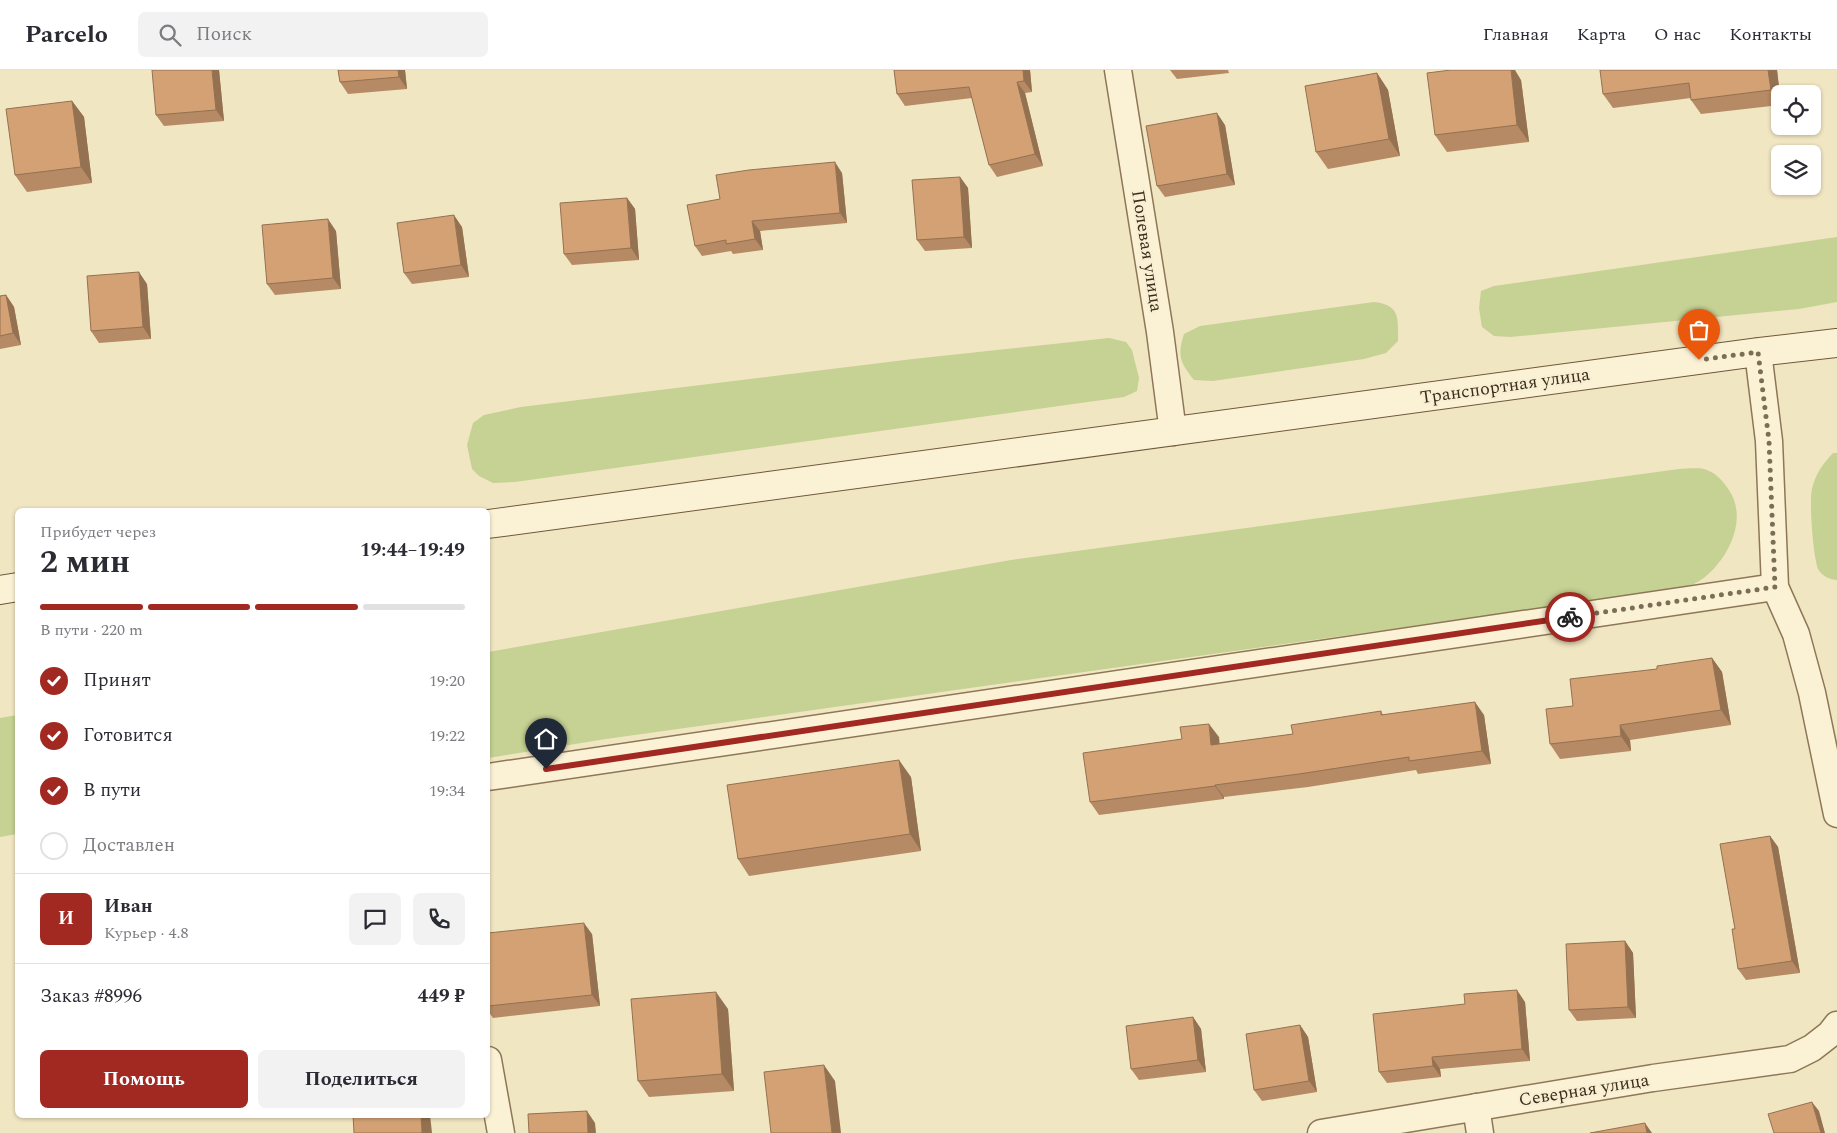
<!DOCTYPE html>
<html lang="ru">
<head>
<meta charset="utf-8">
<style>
	:root { --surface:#fff; --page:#f2f2f3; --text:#2b2b33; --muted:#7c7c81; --line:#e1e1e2; --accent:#a12922 }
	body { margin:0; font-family:Spectral,serif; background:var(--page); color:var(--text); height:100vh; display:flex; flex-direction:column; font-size:19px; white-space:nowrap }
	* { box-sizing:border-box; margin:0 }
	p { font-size:16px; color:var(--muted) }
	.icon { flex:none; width:28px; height:28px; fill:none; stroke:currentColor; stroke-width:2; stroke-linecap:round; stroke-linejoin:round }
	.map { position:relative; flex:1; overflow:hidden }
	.details { position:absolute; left:15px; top:438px; width:475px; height:610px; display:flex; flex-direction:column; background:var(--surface); border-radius:8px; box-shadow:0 1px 4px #0004 }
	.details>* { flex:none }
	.fabs { position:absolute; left:1771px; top:15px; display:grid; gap:10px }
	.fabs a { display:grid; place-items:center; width:50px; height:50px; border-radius:8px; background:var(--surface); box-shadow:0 1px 4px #0004; font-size:25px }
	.pin { position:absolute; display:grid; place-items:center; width:42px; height:42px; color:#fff; margin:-51px -21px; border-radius:50% 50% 50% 0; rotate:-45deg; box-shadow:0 0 5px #0007 }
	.pin .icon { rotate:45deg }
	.courier { position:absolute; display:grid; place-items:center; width:50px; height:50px; margin:-25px; border:4px solid #a12922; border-radius:50%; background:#fff; color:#222; box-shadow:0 1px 6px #0007 }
	.summary em { font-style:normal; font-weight:700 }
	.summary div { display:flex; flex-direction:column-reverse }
	.summary { display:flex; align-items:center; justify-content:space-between; height:85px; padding:0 25px }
	h1 { font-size:32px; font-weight:700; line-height:38px }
	.bar { display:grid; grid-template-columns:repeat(4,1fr); gap:8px 5px; align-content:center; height:60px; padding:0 25px }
	.bar i { height:6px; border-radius:4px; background:var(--line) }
	.bar .current { background:var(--accent) }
	.bar p { grid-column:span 4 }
	.line { display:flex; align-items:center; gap:12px; padding:0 25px; border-top:1px solid var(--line) }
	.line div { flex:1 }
	.round { display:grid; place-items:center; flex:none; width:52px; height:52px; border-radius:8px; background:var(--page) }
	ol { padding:0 25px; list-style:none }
	li { display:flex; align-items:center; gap:15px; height:55px }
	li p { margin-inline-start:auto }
	li .icon { padding:5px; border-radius:50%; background:var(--accent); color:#fff; stroke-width:4 }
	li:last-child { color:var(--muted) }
	li i { width:28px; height:28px; border:2px solid var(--line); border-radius:50% }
	.cta { display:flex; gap:10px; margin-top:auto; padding:10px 25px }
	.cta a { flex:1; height:58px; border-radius:8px; background:var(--accent); color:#fff; font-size:20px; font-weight:700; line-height:58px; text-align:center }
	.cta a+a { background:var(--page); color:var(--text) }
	header { display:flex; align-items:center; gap:30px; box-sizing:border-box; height:70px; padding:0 25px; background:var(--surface); border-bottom:1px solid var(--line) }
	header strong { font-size:24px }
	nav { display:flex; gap:28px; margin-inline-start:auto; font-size:18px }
	.search { width:350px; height:45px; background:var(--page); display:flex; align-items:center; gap:12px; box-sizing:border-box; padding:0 18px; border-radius:8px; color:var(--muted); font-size:19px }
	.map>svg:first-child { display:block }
	.green { fill:#c6d194 }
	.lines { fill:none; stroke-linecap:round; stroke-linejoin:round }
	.minor-casing { stroke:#8d7757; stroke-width:29 }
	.secondary-casing { stroke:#6f583a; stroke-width:30 }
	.minor { stroke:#fbf2d6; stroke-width:26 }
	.secondary { stroke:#fbf2d6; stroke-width:28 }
	.wall { fill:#b58a64 }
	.shaded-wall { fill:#947151 }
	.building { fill:#d3a174; stroke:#947151 }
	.done { stroke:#7b6e57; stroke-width:5; stroke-dasharray:0 9 }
	.route { stroke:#a12922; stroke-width:6 }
	.labels { text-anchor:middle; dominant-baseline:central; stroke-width:4.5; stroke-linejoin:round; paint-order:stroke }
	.street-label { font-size:18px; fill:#3b2d1d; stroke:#f8efd2 }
</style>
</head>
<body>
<header>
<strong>Parcelo</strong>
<div class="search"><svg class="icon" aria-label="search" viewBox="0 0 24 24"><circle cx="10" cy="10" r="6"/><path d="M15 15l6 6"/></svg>Поиск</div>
<nav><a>Главная</a><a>Карта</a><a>О нас</a><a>Контакты</a></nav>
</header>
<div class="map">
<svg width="1837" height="1063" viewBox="0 0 1837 1063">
	<rect width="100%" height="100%" fill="#f1e6c2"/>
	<g class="green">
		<polygon points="1837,167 1837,232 1799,239 1510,267 1494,266 1482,257 1479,238 1481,221 1494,216"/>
		<path d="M1374 232C1400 235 1398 247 1398 271L1386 283 1364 289 1213 311 1194 310C1180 292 1177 286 1184 264L1200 256Z"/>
		<polygon points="1109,268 1126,272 1132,280 1139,308 1137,321 1124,327 515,412 493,413 479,406 472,399 467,375 473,353 484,345 521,337 913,289"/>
		<path d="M1833 383H1837V510C1830 510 1822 506 1818 499 1813 487 1809 431 1812 419 1816 403 1822 395 1833 383Z"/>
		<path d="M1679 399C1687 399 1699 397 1707 400 1717 404 1723 411 1729 420 1748 449 1729 487 1705 507 1700 511 1692 515 1685 518L606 669 488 688V582L1011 490Z"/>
		<polygon points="17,645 17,764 0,767 0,648"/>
	</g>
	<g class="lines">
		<g class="minor-casing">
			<g id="minor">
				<polyline points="1118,0 1160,262 1173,362"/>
				<polyline points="1758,282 1769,371 1775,517 1796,564 1812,623 1837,744"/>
				<polyline points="488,707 1775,517"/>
				<polyline points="488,990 501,1063"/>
				<polyline points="1476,1037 1480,1063"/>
				<polyline points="1321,1063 1653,1008 1790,989 1812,978 1830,964 1837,955"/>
			</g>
		</g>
		<g class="secondary-casing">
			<g id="secondary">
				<polyline points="488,454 1758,282 1837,273"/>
				<polyline points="0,520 18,517"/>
			</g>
		</g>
		<use href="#minor" class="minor"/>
		<use href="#secondary" class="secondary"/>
	</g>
	<g class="wall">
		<polygon points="219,0 224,51 164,56 156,45"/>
		<polygon points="338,0 405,0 407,19 348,24 340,12"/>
		<polygon points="894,0 1030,0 1032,22 1025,23 1043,96 997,107 989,95 972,28 905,36 897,24"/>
		<polygon points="1170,0 1228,0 1229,3 1177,9"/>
		<polygon points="1777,0 1780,26 1780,35 1701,44 1691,30 1691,28 1613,38 1603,24"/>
		<polygon points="1377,3 1388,20 1400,86 1328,99 1316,82"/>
		<polygon points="1521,10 1529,72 1447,82 1435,65"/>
		<polygon points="72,31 84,47 92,113 27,122 15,105"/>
		<polygon points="1225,55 1235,115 1165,127 1157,116"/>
		<polygon points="842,103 847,153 760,161 763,180 733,184 731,181 702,186 695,176 720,129"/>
		<polygon points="960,107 968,118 972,178 925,181 917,170"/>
		<polygon points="627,128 635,139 639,190 572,195 564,184"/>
		<polygon points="462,157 469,207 412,214 404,203"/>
		<polygon points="336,161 341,219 275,225 267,214"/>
		<polygon points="147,214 151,269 99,273 91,261"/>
		<polygon points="6,225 14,237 21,275 0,279 0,226"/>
		<polygon points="1712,588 1722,602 1731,655 1630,670 1631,681 1560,689 1550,674 1573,636 1657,599"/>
		<polygon points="1381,641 1383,645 1484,645 1491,694 1418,704 1416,700 1308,717 1224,727 1224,729 1099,745 1090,732 1182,669 1219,667 1219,674 1293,664"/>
		<polygon points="911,707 921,781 749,806 738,789"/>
		<polygon points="1770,766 1778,777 1800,903 1746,910 1738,899 1735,859"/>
		<polygon points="488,863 592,864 600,936 493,948 488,941"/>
		<polygon points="1625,871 1633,883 1636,948 1577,951 1569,940"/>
		<polygon points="1525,932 1530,991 1440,999 1441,1007 1387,1013 1379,1002"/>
		<polygon points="728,939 734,1021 649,1027 638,1011"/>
		<polygon points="1193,947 1201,959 1206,1002 1139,1010 1131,999"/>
		<polygon points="1300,955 1308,967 1317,1022 1262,1031 1254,1020"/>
	</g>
	<g class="shaded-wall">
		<polygon points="212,0 219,0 224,51 216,40"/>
		<polygon points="398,0 405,0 407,19 399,7"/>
		<polygon points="1023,0 1030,0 1032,22 1024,11"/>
		<polygon points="1511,0 1515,0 1521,10 1529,72 1517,55"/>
		<polygon points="1768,0 1777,0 1780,26 1780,33 1771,20"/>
		<polygon points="1377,3 1388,20 1400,86 1389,69"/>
		<polygon points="1017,12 1025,23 1043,96 1035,84"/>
		<polygon points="72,31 84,47 92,113 81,97"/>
		<polygon points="1217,43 1225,55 1235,115 1227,104"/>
		<polygon points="835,92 842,103 847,153 840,143"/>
		<polygon points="960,107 968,118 972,178 964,167"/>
		<polygon points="627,128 635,139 639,190 631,178"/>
		<polygon points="454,145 462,157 469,207 461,195"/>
		<polygon points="328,149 336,161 341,219 333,208"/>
		<polygon points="752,151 760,161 763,180 755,169"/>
		<polygon points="139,202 147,214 151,269 143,257"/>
		<polygon points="6,225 14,237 21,275 13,263"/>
		<polygon points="1712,588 1722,602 1731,655 1721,640"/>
		<polygon points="1475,632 1484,645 1491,694 1482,681"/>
		<polygon points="1209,654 1219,667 1221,688 1211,675"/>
		<polygon points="1620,655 1630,670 1631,681 1621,666"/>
		<polygon points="899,690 911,707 921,781 910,764"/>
		<polygon points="1215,715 1224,727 1224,729 1215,716"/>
		<polygon points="1770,766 1778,777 1800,903 1792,891"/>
		<polygon points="584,853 592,864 600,936 592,925"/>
		<polygon points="1625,871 1633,883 1636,948 1628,937"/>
		<polygon points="1517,920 1525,932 1530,991 1522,979"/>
		<polygon points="716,922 728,939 734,1021 722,1004"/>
		<polygon points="1193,947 1201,959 1206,1002 1198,990"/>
		<polygon points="1300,955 1308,967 1317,1022 1309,1011"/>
		<polygon points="1432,987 1440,999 1441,1007 1433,996"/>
		<polygon points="824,995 835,1011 841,1063 832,1063"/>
		<polygon points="1812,1032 1819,1041 1825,1063 1821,1063"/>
		<polygon points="587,1041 595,1053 596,1063 588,1063"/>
		<polygon points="421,1045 430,1045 432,1063 422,1063"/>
		<polygon points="1645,1053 1652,1063 1647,1063"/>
	</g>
	<g class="building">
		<polygon points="152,0 212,0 216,40 156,45"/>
		<polygon points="338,0 398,0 399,7 340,12"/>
		<polygon points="894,0 1023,0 1024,11 1017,12 1035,84 989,95 969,17 897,24"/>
		<polygon points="1451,0 1511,0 1517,55 1435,65 1427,3"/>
		<polygon points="1600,0 1768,0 1771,20 1691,30 1689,13 1603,24"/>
		<polygon points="1377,3 1389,69 1316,82 1305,16"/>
		<polygon points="72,31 81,97 15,105 6,39"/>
		<polygon points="1217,43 1227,104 1157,116 1146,56"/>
		<polygon points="835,92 840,143 752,151 755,169 726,174 726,170 695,176 687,135 720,129 716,105 749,100"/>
		<polygon points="960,107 964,167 917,170 912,110"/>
		<polygon points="627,128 631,178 564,184 560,133"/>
		<polygon points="454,145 461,195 404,203 397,153"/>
		<polygon points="328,149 333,208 267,214 262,155"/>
		<polygon points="139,202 143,257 91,261 87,206"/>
		<polygon points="6,225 13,263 0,266 0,226"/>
		<polygon points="1712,588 1721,640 1620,655 1621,666 1550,674 1546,639 1573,636 1570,609 1657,599 1657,596"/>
		<polygon points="1475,632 1482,681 1409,691 1409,687 1299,704 1215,715 1215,716 1090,732 1083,683 1182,669 1180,657 1209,654 1211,675 1293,664 1291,655 1381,641 1381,645"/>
		<polygon points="899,690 910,764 738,789 727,715"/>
		<polygon points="1770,766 1792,891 1738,899 1732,859 1735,859 1720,774"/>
		<polygon points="584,853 592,925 488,936 488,863"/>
		<polygon points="1625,871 1628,937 1569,940 1566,874"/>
		<polygon points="1517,920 1522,979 1432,987 1433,996 1379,1002 1373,944 1465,934 1464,924"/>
		<polygon points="716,922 722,1004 638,1011 631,929"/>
		<polygon points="1193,947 1198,990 1131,999 1126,956"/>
		<polygon points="1300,955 1309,1011 1254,1020 1246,964"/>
		<polygon points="824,995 832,1063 771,1063 764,1002"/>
		<polygon points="1812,1032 1821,1063 1774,1063 1768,1044"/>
		<polygon points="587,1041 588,1063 529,1063 528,1044"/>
		<polygon points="353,1045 421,1045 422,1063 354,1063"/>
		<polygon points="1645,1053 1647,1063 1590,1063"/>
	</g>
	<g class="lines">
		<polyline class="done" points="1570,547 1775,517 1769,371 1758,282 1699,290"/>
		<polyline class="route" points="546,699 1570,547"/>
	</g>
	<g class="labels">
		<g class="street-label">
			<text transform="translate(1147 181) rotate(81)">Полевая улица</text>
			<text transform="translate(1505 316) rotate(-8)">Транспортная улица</text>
			<text transform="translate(1584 1020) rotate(-9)">Северная улица</text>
		</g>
	</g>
</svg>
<div class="fabs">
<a><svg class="icon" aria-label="locate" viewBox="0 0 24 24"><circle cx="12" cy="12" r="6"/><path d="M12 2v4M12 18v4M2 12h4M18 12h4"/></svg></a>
<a><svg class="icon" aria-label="layers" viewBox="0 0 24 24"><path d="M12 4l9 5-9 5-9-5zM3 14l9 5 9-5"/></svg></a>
</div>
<div class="pin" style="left:1699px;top:290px;background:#ea580c"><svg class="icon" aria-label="bag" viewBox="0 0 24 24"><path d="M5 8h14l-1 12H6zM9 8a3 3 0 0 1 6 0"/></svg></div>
<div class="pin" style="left:546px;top:699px;background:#1f2937"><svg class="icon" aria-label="home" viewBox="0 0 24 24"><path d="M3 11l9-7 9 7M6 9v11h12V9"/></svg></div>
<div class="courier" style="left:1570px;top:547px"><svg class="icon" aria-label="bike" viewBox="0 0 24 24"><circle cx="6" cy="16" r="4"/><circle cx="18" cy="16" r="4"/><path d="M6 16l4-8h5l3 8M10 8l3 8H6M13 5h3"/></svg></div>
<section class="details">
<div class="summary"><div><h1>2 мин</h1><p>Прибудет через</p></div><em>19:44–19:49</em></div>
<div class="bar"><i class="current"></i><i class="current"></i><i class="current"></i><i></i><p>В пути · 220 m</p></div>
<ol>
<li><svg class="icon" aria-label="check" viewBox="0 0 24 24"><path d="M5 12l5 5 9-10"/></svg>Принят<p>19:20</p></li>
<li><svg class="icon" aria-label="check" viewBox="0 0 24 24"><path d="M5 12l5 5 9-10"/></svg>Готовится<p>19:22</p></li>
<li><svg class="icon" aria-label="check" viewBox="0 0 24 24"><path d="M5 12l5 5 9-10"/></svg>В пути<p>19:34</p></li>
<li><i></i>Доставлен</li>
</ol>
<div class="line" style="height:90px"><b class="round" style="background:var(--accent);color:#fff">И</b><div><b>Иван</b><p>Курьер · 4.8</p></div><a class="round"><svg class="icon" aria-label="chat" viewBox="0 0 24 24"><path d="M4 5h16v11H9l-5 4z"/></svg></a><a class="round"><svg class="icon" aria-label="phone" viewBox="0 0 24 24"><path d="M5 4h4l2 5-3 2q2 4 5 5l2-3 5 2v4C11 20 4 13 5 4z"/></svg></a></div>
<div class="line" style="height:65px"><div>Заказ #8996</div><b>449 ₽</b></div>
<div class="cta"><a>Помощь</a><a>Поделиться</a></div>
</section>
</div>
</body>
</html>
